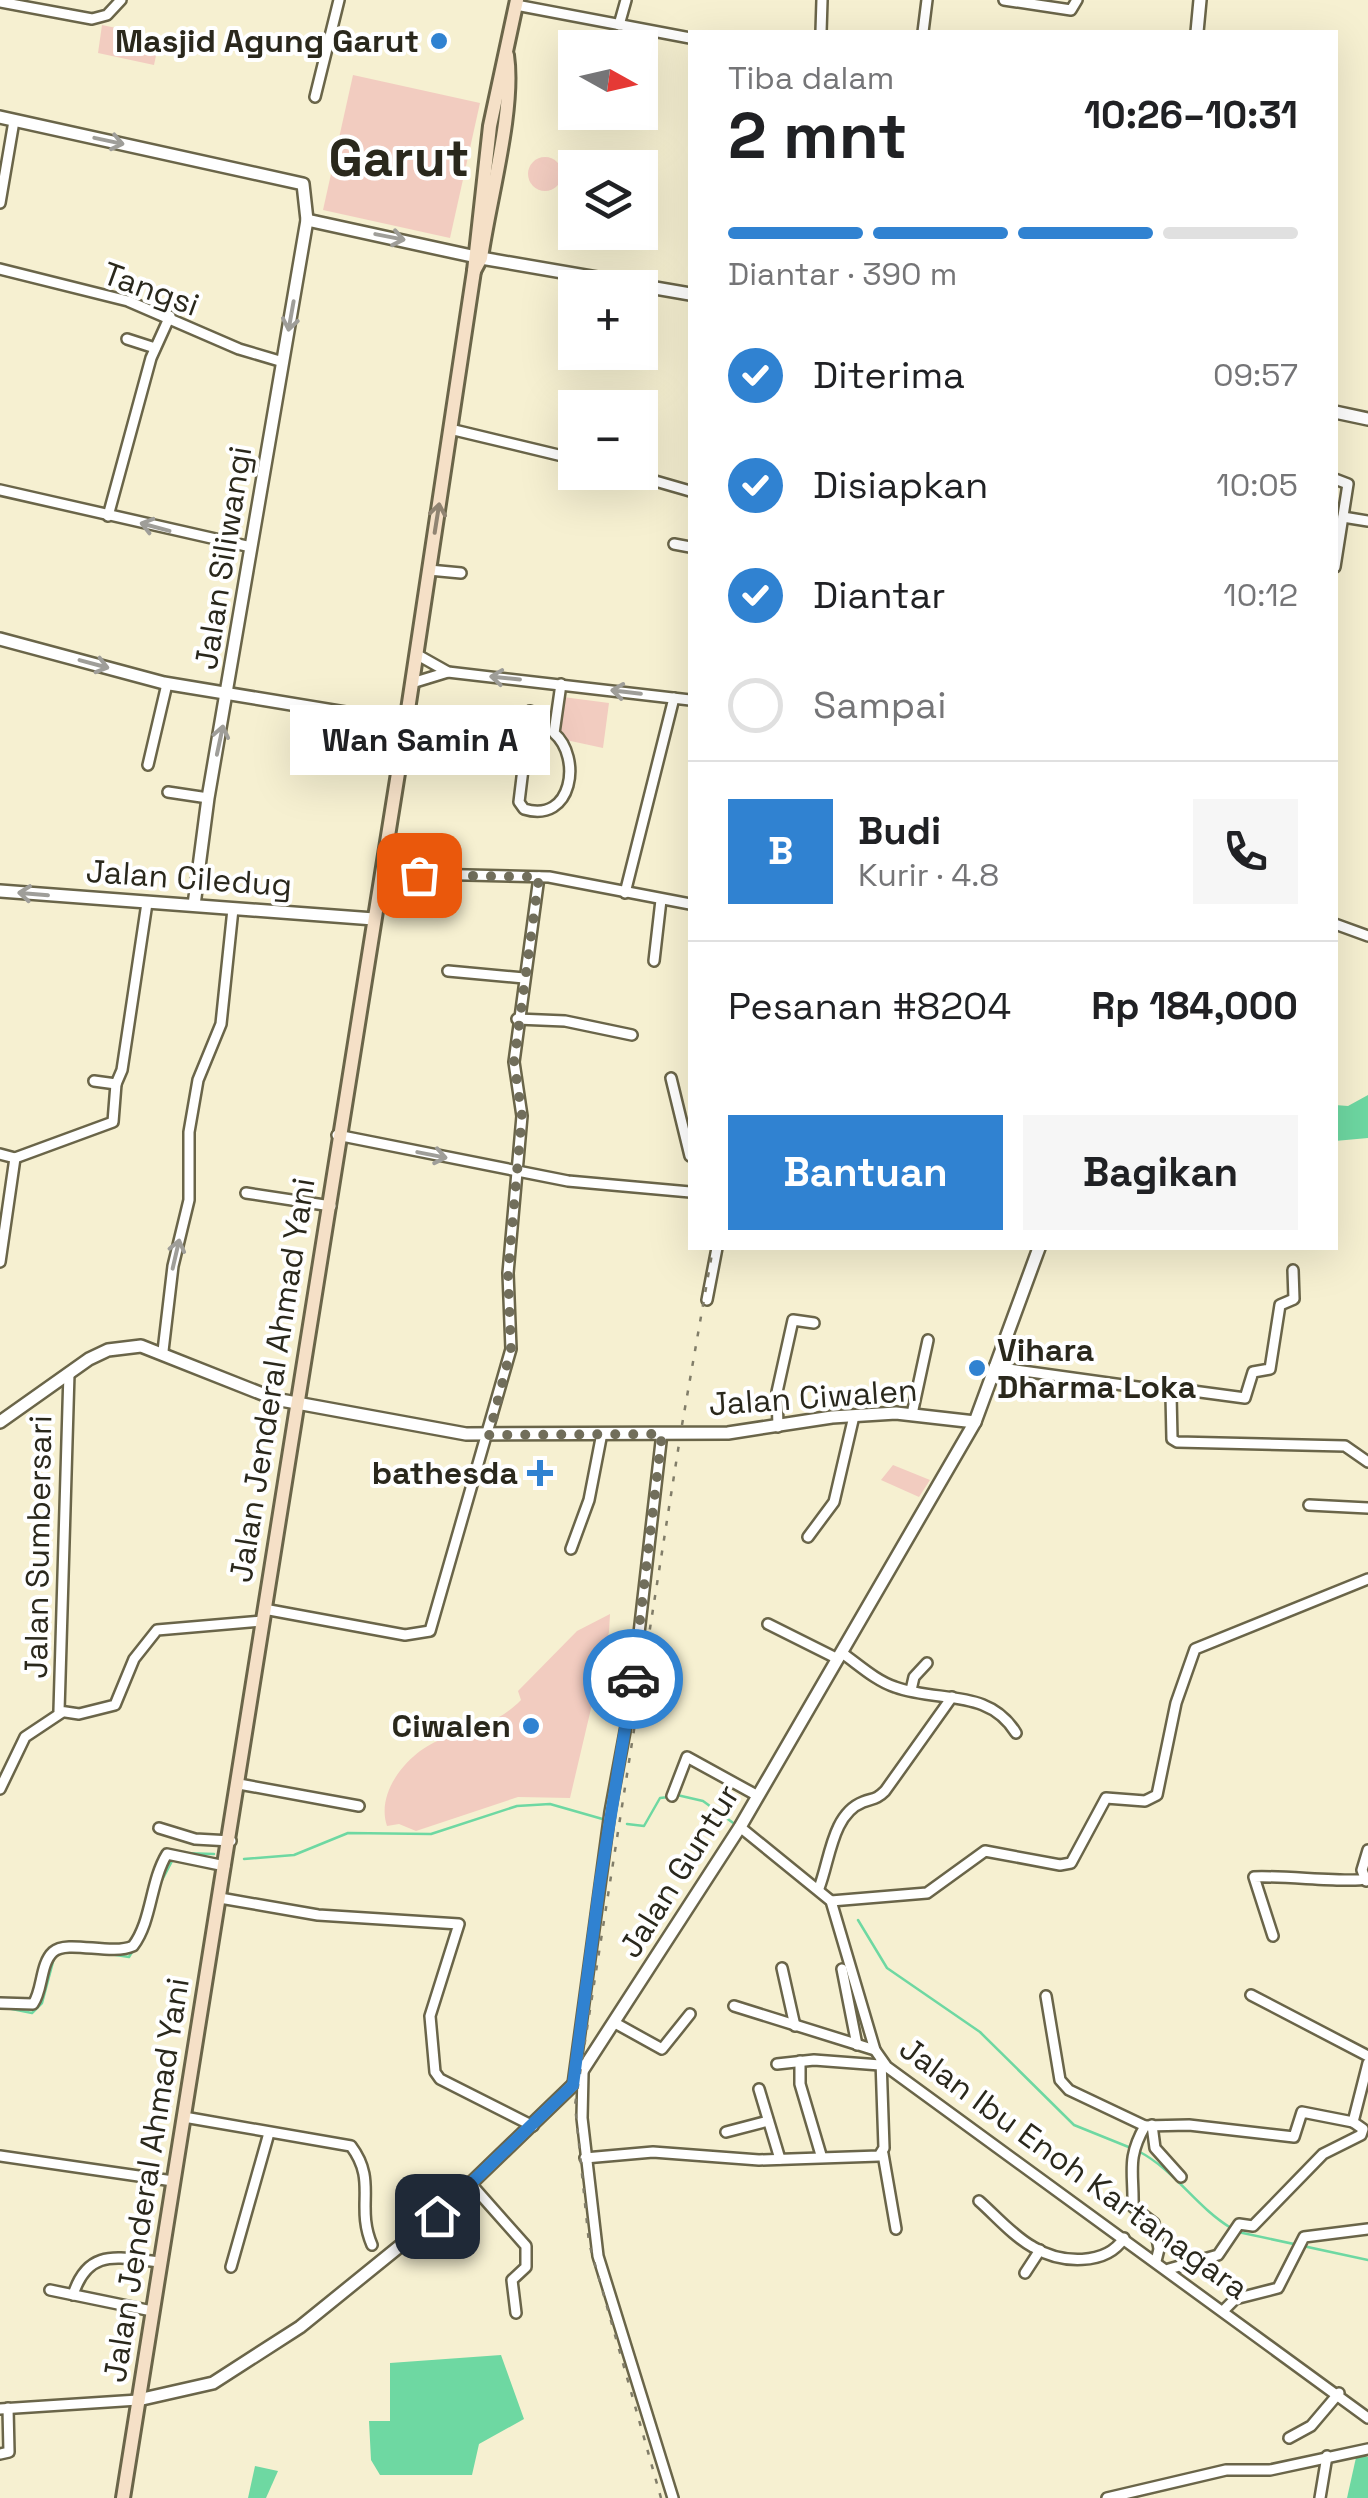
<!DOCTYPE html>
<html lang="id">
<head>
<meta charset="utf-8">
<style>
	:root { --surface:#fff; --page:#f6f6f6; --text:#202124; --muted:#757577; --line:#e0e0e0; --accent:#3082d1 }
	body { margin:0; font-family:"Space Grotesk",sans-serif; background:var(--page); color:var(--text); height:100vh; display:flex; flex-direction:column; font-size:38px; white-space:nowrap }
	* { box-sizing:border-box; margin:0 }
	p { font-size:32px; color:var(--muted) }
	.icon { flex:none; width:55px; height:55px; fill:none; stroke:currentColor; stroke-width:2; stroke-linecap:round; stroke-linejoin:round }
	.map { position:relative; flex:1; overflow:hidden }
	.details { position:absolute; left:688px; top:30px; width:650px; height:1220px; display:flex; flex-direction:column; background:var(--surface); border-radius:0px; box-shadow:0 10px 40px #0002 }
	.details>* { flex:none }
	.needle { width:65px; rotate:98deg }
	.buttons { position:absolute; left:558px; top:30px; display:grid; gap:20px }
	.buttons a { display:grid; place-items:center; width:100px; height:100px; border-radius:0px; background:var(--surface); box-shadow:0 10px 40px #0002; font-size:50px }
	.pin { position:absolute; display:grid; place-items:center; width:85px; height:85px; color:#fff; margin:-42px; border-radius:20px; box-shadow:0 5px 15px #0006 }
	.courier { position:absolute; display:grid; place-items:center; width:100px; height:100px; margin:-50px; border:8px solid #3082d1; border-radius:50%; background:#fff; color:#222; box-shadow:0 2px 12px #0007 }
	.bubble { position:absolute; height:70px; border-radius:0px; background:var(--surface); box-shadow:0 10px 40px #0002; font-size:32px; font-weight:700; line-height:70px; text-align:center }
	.overview em { font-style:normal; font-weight:700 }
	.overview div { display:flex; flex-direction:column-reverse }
	.overview { display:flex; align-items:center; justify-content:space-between; height:170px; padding:0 40px }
	h1 { font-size:65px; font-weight:700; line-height:75px }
	.bar { display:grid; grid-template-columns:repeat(4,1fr); gap:15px 10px; align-content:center; height:120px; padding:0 40px }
	.bar i { height:12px; border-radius:8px; background:var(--line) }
	.bar .on { background:var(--accent) }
	.bar p { grid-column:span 4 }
	.line { display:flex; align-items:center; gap:25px; padding:0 40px; border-top:2px solid var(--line) }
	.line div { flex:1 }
	.round { display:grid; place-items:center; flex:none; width:105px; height:105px; border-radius:0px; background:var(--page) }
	ol { padding:0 40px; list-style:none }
	li { display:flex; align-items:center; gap:30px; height:110px }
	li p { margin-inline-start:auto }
	li .icon { padding:10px; border-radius:50%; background:var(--accent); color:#fff; stroke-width:4 }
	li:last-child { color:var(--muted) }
	li i { width:55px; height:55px; border:5px solid var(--line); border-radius:50% }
	.button { display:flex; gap:20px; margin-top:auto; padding:20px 40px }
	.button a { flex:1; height:115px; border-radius:0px; background:var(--accent); color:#fff; font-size:40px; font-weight:700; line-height:115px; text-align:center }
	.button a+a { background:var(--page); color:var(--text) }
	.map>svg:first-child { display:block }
	.green { fill:#f2ccc0 }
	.water { fill:#6ed8a2 }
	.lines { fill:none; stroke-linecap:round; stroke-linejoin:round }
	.stream { stroke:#6ed8a2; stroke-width:2.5 }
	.minor-casing { stroke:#6a6549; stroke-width:14 }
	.tertiary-casing { stroke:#6a6549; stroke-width:16 }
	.secondary-casing { stroke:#6a6549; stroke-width:18 }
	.minor { stroke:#fff; stroke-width:9 }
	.tertiary { stroke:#fff; stroke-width:11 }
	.secondary { stroke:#f5e0c7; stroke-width:12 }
	.rail { stroke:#817d69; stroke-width:2.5; stroke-dasharray:5 10; stroke-linecap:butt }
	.oneway { stroke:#9f9e99 }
	.oneway2 { stroke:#908472 }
	.done { stroke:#716e5b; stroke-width:10; stroke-dasharray:0 18 }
	.route { stroke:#3082d1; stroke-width:12 }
	.poi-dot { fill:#3082d1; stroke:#fff; stroke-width:4 }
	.labels { text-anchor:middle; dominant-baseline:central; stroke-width:8; stroke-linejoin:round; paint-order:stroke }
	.poi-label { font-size:32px; font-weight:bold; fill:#2a281c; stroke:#fff; text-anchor:end }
	.street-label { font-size:32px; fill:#2a281c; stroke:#fff }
	.town-label { font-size:52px; font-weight:bold; fill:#2a281c; stroke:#fff }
</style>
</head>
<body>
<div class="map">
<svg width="1368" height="2498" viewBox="0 0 1368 2498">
	<rect width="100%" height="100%" fill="#f6f0d1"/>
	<g class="green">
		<polygon points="102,25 160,37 154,65 98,53"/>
		<polygon points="353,75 480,103 450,238 323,210"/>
		<circle cx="545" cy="174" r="17"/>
		<polygon points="563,697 609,703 603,748 566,740 560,729"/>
		<polygon points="893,1465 930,1480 919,1497 881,1480"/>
		<path d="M610 1614 609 1632 570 1798 518 1797 416 1831 399 1824 387 1826C381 1808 387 1790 397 1775 435 1722 481 1741 521 1700L518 1691 577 1631Z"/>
	</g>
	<g class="water">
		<polygon points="1368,1095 1368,1138 1335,1141 1335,1105 1348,1106"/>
		<polygon points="501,2355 524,2419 479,2444 472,2475 380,2475 371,2460 369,2421 390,2421 390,2363"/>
		<polygon points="1357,2453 1368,2457 1368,2498 1347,2498"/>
		<polygon points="255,2466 278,2471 266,2498 248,2498"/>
	</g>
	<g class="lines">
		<g class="stream">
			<polyline points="677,1795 703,1801 736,1825"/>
			<polyline points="627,1824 644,1826 660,1798 669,1797"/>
			<polyline points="181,1853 214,1854"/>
			<polyline points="244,1859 294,1855 348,1833 431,1834 517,1806 550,1804 606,1820"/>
			<polyline points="160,1884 172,1861"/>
			<polyline points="858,1920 887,1968 980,2032 1074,2125 1131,2148"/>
			<polyline points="103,1953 129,1957 132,1952"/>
			<polyline points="2,2007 32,2013 42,2003 54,1958"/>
			<path d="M1138 2151C1175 2170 1196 2207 1231 2228"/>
			<polyline points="1238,2232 1368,2260"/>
		</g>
		<g class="minor-casing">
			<g id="minor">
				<polyline points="1004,0 1071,10 1077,0"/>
				<polyline points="0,2 92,19 107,15 121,0"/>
				<polyline points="516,5 690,38"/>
				<polyline points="619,25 626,0"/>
				<polyline points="821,32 822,0"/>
				<polyline points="923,32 927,0"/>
				<polyline points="315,97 339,0"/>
				<polyline points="0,203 14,121"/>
				<polyline points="0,269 128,301 239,349 283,362"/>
				<polyline points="127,339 155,348"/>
				<polyline points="450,429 575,459"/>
				<polyline points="624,472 690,491"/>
				<polyline points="1335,479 1348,484 1335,567"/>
				<polyline points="0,490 251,547"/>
				<polyline points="108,516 151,358 170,316"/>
				<polyline points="1343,517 1368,521"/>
				<polyline points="674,544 690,547"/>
				<polyline points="429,570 461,573"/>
				<polyline points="416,654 448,672 690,700"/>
				<polyline points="412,683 448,672"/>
				<path d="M530 711 519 802 524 809C573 824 582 757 554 733L561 684"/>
				<polyline points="148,765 167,684"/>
				<polyline points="168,792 208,798"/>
				<polyline points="382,873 549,877 690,904"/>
				<polyline points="625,893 674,698"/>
				<polyline points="1335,924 1368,936"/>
				<polyline points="654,961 661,900"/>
				<polyline points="448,971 524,978"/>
				<polyline points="517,1019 565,1021 632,1035"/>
				<polyline points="671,1078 690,1156"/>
				<polyline points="94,1081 116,1084 122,1070 147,903"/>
				<polyline points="337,1135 568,1181 690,1192"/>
				<polyline points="0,1154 15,1158 113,1122 116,1084"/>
				<polyline points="246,1193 331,1206"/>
				<polyline points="0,1262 15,1158"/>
				<polyline points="707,1300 717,1248"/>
				<polyline points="163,1351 173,1266 189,1200 189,1132 198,1080 221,1024 233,909"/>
				<polyline points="994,1367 1166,1391 1171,1395 1172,1439 1177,1442 1345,1446 1368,1462"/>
				<polyline points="69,1373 59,1711 79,1714 115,1705 134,1659 157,1630 262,1621"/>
				<polyline points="1169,1393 1178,1389 1245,1398 1253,1372 1270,1369 1280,1305 1294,1299 1293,1270"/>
				<polyline points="912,1414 928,1340"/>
				<polyline points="778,1427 777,1392 793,1320 814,1323"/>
				<polyline points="1309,1505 1368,1508"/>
				<polyline points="808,1537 834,1502 854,1416"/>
				<polyline points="571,1549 589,1500 602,1433"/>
				<polyline points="264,1609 405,1635 430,1631 511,1349 508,1273 522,1116 514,1062 539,877"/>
				<polyline points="768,1624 838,1659"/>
				<path d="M842 1653C858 1664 876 1681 895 1687 939 1703 989 1688 1016 1733"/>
				<polyline points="911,1690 914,1677 927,1663"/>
				<polyline points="239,1784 359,1806"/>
				<polyline points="0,1789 25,1737 61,1713"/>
				<polyline points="672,1796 687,1757 758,1796"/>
				<polyline points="740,1827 831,1901 875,2050 887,2067 1368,2418"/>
				<polyline points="159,1828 195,1839 231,1841"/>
				<polyline points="1366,1881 1362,1870 1368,1850"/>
				<path d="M819 1888C830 1860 832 1814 863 1802 873 1798 876 1800 885 1791L952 1697"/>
				<polyline points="220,1898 318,1915 459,1924 430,2016 435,2072 440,2079 533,2126"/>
				<polyline points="831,1901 927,1893 985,1851 1060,1865 1071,1863 1106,1798 1145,1801 1157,1795 1176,1703 1195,1649 1368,1579"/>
				<path d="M1273 1936 1254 1877C1274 1875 1355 1883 1364 1879"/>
				<polyline points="782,1968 795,2026"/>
				<polyline points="842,1969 857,2045"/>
				<polyline points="1251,1995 1368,2056"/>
				<polyline points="1046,1996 1060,2080 1069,2090 1145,2126"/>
				<path d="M0 2003 33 2004C43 1990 40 1964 53 1952 67 1939 111 1956 133 1946 152 1921 150 1882 167 1854L225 1866"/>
				<polyline points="734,2006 875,2050"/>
				<polyline points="615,2023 662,2049 690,2014"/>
				<polyline points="800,2061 800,2084 821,2155"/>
				<polyline points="777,2064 814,2060 880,2065"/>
				<polyline points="583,2073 582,2118 598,2256 673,2498"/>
				<polyline points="573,2084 610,1812 632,1694 662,1433"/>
				<polyline points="759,2089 780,2159"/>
				<path d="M184 2117 351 2146C378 2182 355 2205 372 2245"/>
				<polyline points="1152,2125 1155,2148 1181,2177"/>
				<polyline points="726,2132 768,2121"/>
				<polyline points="883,2154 896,2229"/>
				<polyline points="0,2156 173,2181"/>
				<polyline points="585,2158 653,2152 759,2160 879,2156 884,2148 881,2060"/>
				<polyline points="471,2184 526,2246 526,2267 512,2280 516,2313"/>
				<path d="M979 2201C996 2216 1013 2236 1033 2247 1061 2264 1106 2266 1124 2238"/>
				<path d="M1156 2261 1159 2249 1154 2223 1133 2207C1134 2172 1126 2159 1145 2126L1189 2125 1294 2137 1302 2112 1353 2122"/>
				<polyline points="231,2267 269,2133"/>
				<polyline points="1169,2269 1218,2255 1239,2224 1253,2226 1323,2154 1361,2135 1363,2129 1353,2122 1368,2063"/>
				<polyline points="1025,2273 1040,2250"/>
				<polyline points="50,2290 152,2311"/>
				<path d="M73 2295C88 2247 118 2258 160 2262"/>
				<polyline points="1225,2309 1235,2299 1278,2288 1304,2237 1368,2229"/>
				<polyline points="0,2409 138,2400"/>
				<polyline points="1289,2438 1311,2426 1339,2393"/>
				<polyline points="0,2454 9,2452 8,2408"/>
				<polyline points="1107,2498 1226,2470 1270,2470 1368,2449"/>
				<polyline points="1320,2498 1327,2456"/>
			</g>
		</g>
		<g class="tertiary-casing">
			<g id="tertiary">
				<polyline points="1197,32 1200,0"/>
				<polyline points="0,117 303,184 307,220 208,798 194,905"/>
				<polyline points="307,220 481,258 690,294"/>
				<polyline points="1335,412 1368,419"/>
				<polyline points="0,639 164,683 406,723"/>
				<polyline points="0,891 374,919"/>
				<polyline points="0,1422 89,1359 108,1350 141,1346 275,1399 466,1434 728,1433 832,1417 896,1413 975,1422"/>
				<polyline points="138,2400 213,2383 300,2327 437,2216 573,2085 740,1827 975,1422 1039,1248"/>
			</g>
		</g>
		<g class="secondary-casing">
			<g id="secondary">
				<path d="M474 271 481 258C489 200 515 110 507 55"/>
				<polyline points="123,2498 406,723 474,271 490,126 517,0"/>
			</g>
		</g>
		<use href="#minor" class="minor"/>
		<use href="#tertiary" class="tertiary"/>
		<use href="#secondary" class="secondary"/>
		<g class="rail">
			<polyline points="682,1425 713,1248"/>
			<polyline points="661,2498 589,2243 575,2105 679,1444"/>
		</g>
	</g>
	<defs><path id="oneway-shaft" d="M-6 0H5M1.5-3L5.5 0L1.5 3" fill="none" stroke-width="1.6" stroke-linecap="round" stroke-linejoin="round" transform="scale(2.5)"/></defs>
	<g class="oneway">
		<use href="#oneway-shaft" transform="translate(109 141) rotate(12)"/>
		<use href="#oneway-shaft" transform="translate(390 237) rotate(11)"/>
		<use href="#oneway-shaft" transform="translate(291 316) rotate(100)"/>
		<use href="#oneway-shaft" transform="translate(155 527) rotate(-165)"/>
		<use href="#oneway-shaft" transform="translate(94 664) rotate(15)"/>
		<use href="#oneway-shaft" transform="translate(505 678) rotate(-174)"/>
		<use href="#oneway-shaft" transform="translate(626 692) rotate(-173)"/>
		<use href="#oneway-shaft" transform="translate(220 740) rotate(-78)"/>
		<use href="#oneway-shaft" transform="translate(33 894) rotate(-175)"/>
		<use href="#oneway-shaft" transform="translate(432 1155) rotate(11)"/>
		<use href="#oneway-shaft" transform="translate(176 1254) rotate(-77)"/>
	</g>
	<use class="oneway2" href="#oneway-shaft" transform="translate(437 518) rotate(-81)"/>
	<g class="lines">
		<polyline class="done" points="419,875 539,877 514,1062 522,1116 508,1273 511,1349 489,1435 662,1434 633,1679"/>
		<polyline class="route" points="437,2216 573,2085 600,1882 633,1679"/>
	</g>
	<g class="poi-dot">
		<circle cx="439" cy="41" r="10"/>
		<circle cx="977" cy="1368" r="10"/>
		<path d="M535 1458h10v10h10v10h-10v10h-10v-10h-10v-10h10z"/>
		<circle cx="531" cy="1726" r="10"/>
	</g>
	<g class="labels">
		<g class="poi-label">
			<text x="419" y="41">Masjid Agung Garut</text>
			<text x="997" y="1350" text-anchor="start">Vihara<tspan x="997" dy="37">Dharma Loka</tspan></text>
			<text x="518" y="1473">bathesda</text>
			<text x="511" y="1726">Ciwalen</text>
		</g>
		<g class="street-label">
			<text transform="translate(151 289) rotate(20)">Tangsi</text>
			<text transform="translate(223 558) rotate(-81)">Jalan Siliwangi</text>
			<text transform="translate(189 878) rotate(4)">Jalan Ciledug</text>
			<text transform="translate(272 1380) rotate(-81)">Jalan Jenderal Ahmad Yani</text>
			<text transform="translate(813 1397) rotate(-4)">Jalan Ciwalen</text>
			<text transform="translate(38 1547) rotate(-89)">Jalan Sumbersari</text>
			<text transform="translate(679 1871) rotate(-58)">Jalan Guntur</text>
			<text transform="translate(1074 2168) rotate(36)">Jalan Ibu Enoh Kartanagara</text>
			<text transform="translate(146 2180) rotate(-81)">Jalan Jenderal Ahmad Yani</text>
		</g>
		<g class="town-label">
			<text x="399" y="158">Garut</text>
		</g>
	</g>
</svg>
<div class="buttons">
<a><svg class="needle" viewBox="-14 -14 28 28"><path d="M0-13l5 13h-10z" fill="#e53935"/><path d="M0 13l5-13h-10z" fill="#757577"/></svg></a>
<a><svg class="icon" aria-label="layers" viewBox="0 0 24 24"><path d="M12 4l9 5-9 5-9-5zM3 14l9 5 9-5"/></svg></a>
<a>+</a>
<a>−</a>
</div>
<div class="pin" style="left:419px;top:875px;background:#ea580c"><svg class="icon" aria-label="bag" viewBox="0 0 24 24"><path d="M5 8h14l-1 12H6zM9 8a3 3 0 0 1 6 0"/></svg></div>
<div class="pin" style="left:437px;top:2216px;background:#1f2937"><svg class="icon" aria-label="home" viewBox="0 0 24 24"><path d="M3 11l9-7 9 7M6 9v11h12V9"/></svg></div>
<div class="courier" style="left:633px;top:1679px"><svg class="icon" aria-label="car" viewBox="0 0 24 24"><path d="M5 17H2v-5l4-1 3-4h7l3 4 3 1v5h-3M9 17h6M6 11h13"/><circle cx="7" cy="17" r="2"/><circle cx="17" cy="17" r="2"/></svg></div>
<div class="bubble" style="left:290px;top:705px;width:260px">Wan Samin A</div>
<section class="details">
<div class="overview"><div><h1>2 mnt</h1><p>Tiba dalam</p></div><em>10:26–10:31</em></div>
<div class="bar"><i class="on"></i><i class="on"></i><i class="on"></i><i></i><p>Diantar · 390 m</p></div>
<ol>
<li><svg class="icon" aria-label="check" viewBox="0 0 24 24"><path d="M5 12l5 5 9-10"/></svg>Diterima<p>09:57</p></li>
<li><svg class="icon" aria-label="check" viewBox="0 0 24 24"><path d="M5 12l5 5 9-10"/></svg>Disiapkan<p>10:05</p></li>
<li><svg class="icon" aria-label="check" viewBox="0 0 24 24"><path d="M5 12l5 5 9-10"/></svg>Diantar<p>10:12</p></li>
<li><i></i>Sampai</li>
</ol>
<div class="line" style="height:180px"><b class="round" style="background:var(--accent);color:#fff">B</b><div><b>Budi</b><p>Kurir · 4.8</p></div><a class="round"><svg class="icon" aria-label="phone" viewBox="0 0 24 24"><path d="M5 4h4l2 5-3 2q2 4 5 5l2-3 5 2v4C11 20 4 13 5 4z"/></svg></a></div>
<div class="line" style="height:130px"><div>Pesanan #8204</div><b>Rp 184,000</b></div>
<div class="button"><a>Bantuan</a><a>Bagikan</a></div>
</section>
</div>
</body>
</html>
